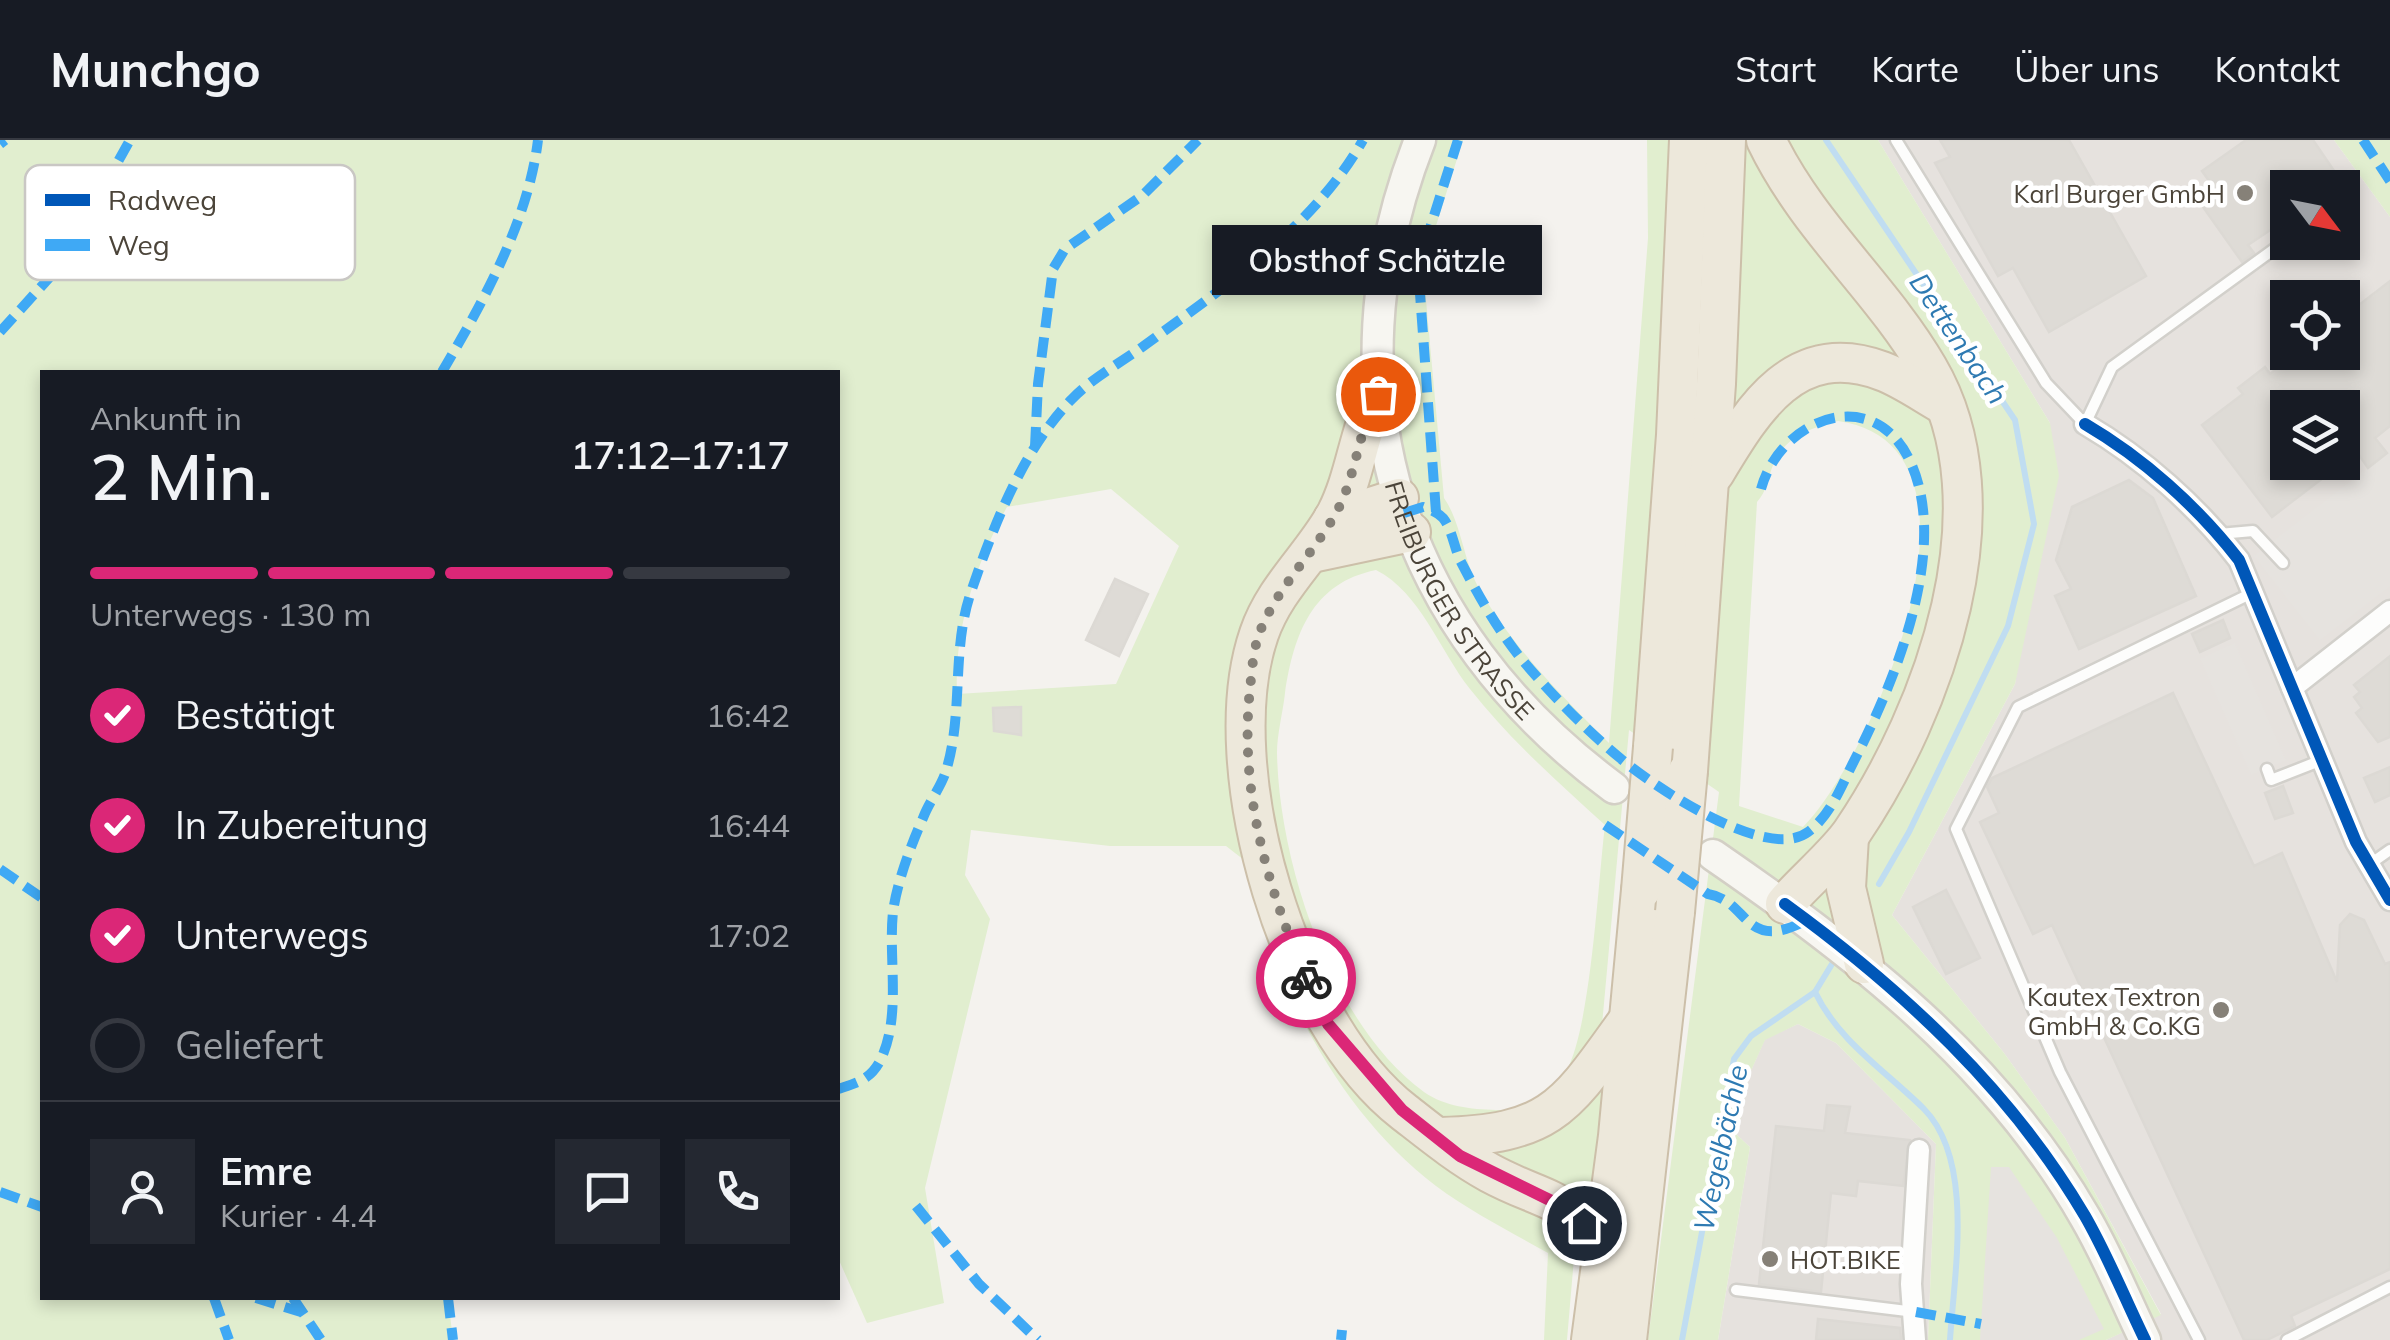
<!DOCTYPE html>
<html lang="de">
<head>
<meta charset="utf-8">
<style>
	:root { --surface:#171b24; --page:#242831; --text:#f1f3f6; --muted:#9ea1a6; --line:#363941; --accent:#db2777 }
	body { margin:0; font-family:Mulish,sans-serif; background:var(--page); color:var(--text); height:100vh; display:flex; flex-direction:column; font-size:38px; white-space:nowrap }
	* { box-sizing:border-box; margin:0 }
	p { font-size:32px; color:var(--muted) }
	.icon { flex:none; width:55px; height:55px; fill:none; stroke:currentColor; stroke-width:2; stroke-linecap:round; stroke-linejoin:round }
	.map { position:relative; flex:1; overflow:hidden }
	.sheet { position:absolute; left:40px; top:230px; width:800px; height:930px; display:flex; flex-direction:column; background:var(--surface); border-radius:0px; box-shadow:0 5px 15px #0003 }
	.sheet>* { flex:none }
	.needle { width:65px; rotate:122deg }
	.tools { position:absolute; left:2270px; top:30px; display:grid; gap:20px }
	.tools a { display:grid; place-items:center; width:90px; height:90px; border-radius:0px; background:var(--surface); box-shadow:0 5px 15px #0003; font-size:50px }
	.pin { position:absolute; display:grid; place-items:center; width:85px; height:85px; color:#fff; margin:-42px; border:5px solid #fff; border-radius:50%; box-shadow:0 2px 10px #0007 }
	.courier { position:absolute; display:grid; place-items:center; width:100px; height:100px; margin:-50px; border:8px solid #db2777; border-radius:50%; background:#fff; color:#222; box-shadow:0 2px 12px #0007 }
	.bubble { position:absolute; height:70px; border-radius:0px; background:var(--surface); box-shadow:0 5px 15px #0003; font-size:32px; font-weight:600; line-height:70px; text-align:center }
	.head em { font-style:normal; font-weight:600 }
	.head div { display:flex; flex-direction:column-reverse }
	.head { display:flex; align-items:center; justify-content:space-between; height:170px; padding:0 50px }
	h1 { font-size:65px; font-weight:600; line-height:75px }
	.bar { display:grid; grid-template-columns:repeat(4,1fr); gap:15px 10px; align-content:center; height:120px; padding:0 50px }
	.bar i { height:12px; border-radius:8px; background:var(--line) }
	.bar .current { background:var(--accent) }
	.bar p { grid-column:span 4 }
	.line { display:flex; align-items:center; gap:25px; padding:0 50px; border-top:2px solid var(--line) }
	.line div { flex:1 }
	.round { display:grid; place-items:center; flex:none; width:105px; height:105px; border-radius:0px; background:var(--page) }
	ol { padding:0 50px; list-style:none }
	li { display:flex; align-items:center; gap:30px; height:110px }
	li p { margin-inline-start:auto }
	li .icon { padding:10px; border-radius:50%; background:var(--accent); color:#fff; stroke-width:4 }
	li:last-child { color:var(--muted) }
	li i { width:55px; height:55px; border:5px solid var(--line); border-radius:50% }
	header { display:flex; align-items:center; gap:60px; box-sizing:border-box; height:140px; padding:0 50px; background:var(--surface); border-bottom:2px solid var(--line) }
	header strong { font-size:48px }
	nav { display:flex; gap:55px; margin-inline-start:auto; font-size:35px }
	.map>svg:first-child { display:block }
	.industrial { fill:#e6e2de; fill-rule:evenodd }
	.green { fill:#e1eecf; fill-rule:evenodd }
	.parking { fill:#e6e3df }
	.lines { fill:none; stroke-linecap:round; stroke-linejoin:round }
	.stream { stroke:#c0ddf1; stroke-width:6 }
	.building { fill:#dedbd6; stroke:#dcd9d4; stroke-width:2.5; fill-rule:evenodd }
	.lane-casing { stroke:#d2d0cb; stroke-width:15 }
	.street-casing { stroke:#d2d0cb; stroke-width:25 }
	.secondary-casing { stroke:#d3cfc5; stroke-width:35 }
	.highway-casing { stroke:#ccbfa9; stroke-width:42 }
	.lane { stroke:#fdfdfc; stroke-width:10 }
	.street { stroke:#fdfdfc; stroke-width:20 }
	.secondary { stroke:#f7f6f1; stroke-width:30 }
	.highway { stroke:#ede8db; stroke-width:38 }
	.highway-bridge-casing { stroke:#ccbfa9; stroke-width:42; stroke-linecap:butt }
	.highway-bridge { stroke:#ede8db; stroke-width:38 }
	.quiet { stroke:#3fa9f5; stroke-width:10; stroke-dasharray:20 10; stroke-linecap:butt }
	.cycleway-casing { stroke:#fff; stroke-width:19 }
	.cycleway { stroke:#0057b8; stroke-width:12 }
	.done { stroke:#868178; stroke-width:10; stroke-dasharray:0 18 }
	.route { stroke:#db2777; stroke-width:12 }
	.poi-dot { fill:#868178; stroke:#fff; stroke-width:4 }
	.labels { text-anchor:middle; dominant-baseline:central; stroke-width:9; stroke-linejoin:round; paint-order:stroke }
	.poi-label { font-size:25px; fill:#4b4439; stroke:#fff; text-anchor:end }
	.street-label { font-size:25px; fill:#4b4439; stroke:#fff }
	.water-label { font-size:28px; font-style:italic; fill:#2e7ab2; stroke:#fff }
	.key { fill:#fff; stroke:#c9c7c4; stroke-width:2.5 }
	.key-label { font-size:28px; fill:#4b4439 }
</style>
</head>
<body>
<header>
<strong>Munchgo</strong>
<nav><a>Start</a><a>Karte</a><a>Über uns</a><a>Kontakt</a></nav>
</header>
<div class="map">
<svg width="2390" height="1200" viewBox="0 0 2390 1200">
	<rect width="100%" height="100%" fill="#f4f2ee"/>
	<g class="industrial">
		<path d="M1878 0H2334L2390 77V1200H2106L2161 1174 2065 998 2004 913 1892 775 2015 544 2050 283ZM2288 48H2342V102H2288ZM2288 158H2342V212H2288ZM2288 268H2342V322H2288Z"/>
		<polygon points="1798,884 1836,903 1936,1004 1928,1200 1718,1200 1750,1007 1737,995 1749,935 1765,899"/>
	</g>
	<g class="green">
		<path d="M0 0H1463L1423 127 1444 358C1462 384 1463 421 1480 450 1513 508 1563 557 1609 603L1648 98 1647 0H1878L2050 283 2059 336 2015 544 1892 775 2004 913 2065 998 2161 1175 2106 1200H1928L1936 1004 1836 903 1798 884 1765 900 1749 935 1737 995 1750 1007 1718 1200H1648L1719 652 1629 590 1601 896 1606 937 1592 1069 1575 1106 1567 1200H1544L1548 1113C1511 1092 1471 1072 1436 1046 1340 973 1271 845 1253 727L1226 706H1110L971 690 965 735 990 779 925 1048 944 1163 867 1183 838 1118V232H42V1158H448L453 1200H0ZM1838 281C2007 305 1874 615 1803 687L1739 666 1757 362C1767 351 1768 338 1773 325 1784 297 1811 288 1838 281ZM1111 349 1179 406 1116 544 957 554C954 489 976 423 1007 367ZM1376 430C1420 452 1440 511 1470 549 1510 600 1558 642 1605 685 1598 742 1591 887 1566 932 1554 955 1522 972 1496 970 1470 969 1446 967 1424 952 1332 885 1279 724 1277 613 1277 594 1283 572 1285 553 1294 494 1312 443 1376 430ZM1021 567V595L994 591 993 569Z"/>
		<polygon points="2334,0 2390,0 2390,77"/>
	</g>
	<g class="parking">
		<polygon points="2390,311 2390,446 2320,500 2254,416"/>
		<polygon points="2235,503 2286,620 2251,635 2200,519"/>
		<polygon points="1991,1027 2009,1027 2057,1098 2104,1189 2079,1200 1980,1200"/>
	</g>
	<g class="lines">
		<g class="stream">
			<polyline points="1826,0 2015,280 2034,384 2008,486 1909,692 1879,744"/>
			<path d="M1815 852C1839 902 1886 931 1924 969 1975 1021 1954 1134 1950 1200"/>
			<polyline points="1815,852 1832,824"/>
			<polyline points="1682,1200 1734,919 1751,896 1815,852"/>
		</g>
	</g>
	<g class="building">
		<polygon points="1940,0 2069,0 2146,136 2049,192 2013,128 1998,136 1935,23 1950,17"/>
		<polygon points="2246,0 2313,0 2341,41 2332,48 2288,48 2288,78 2248,105 2254,113 2242,122 2196,57 2212,45 2202,31"/>
		<path d="M2390 141V286L2375 298 2387 313 2368 328 2357 312 2272 377 2202 285 2243 254 2238 248 2265 227 2270 234 2297 212H2342V178ZM2288 268H2342V322H2288Z"/>
		<polygon points="2129,340 2153,358 2196,456 2079,509 2055,456 2071,449 2056,420 2072,367"/>
		<polygon points="1115,439 1148,454 1119,516 1086,500"/>
		<polygon points="2223,480 2230,498 2200,512 2192,494"/>
		<polygon points="2390,516 2390,597 2378,602 2356,573 2362,568 2354,557 2360,552 2354,545"/>
		<polygon points="2173,553 2254,726 2282,713 2337,842 2340,785 2350,774 2364,780 2385,824 2390,822 2390,1129 2291,1176 2295,1186 2267,1200 2244,1200 2052,785 2033,794 1980,682 1999,673 1987,647 1992,638"/>
		<polygon points="1021,567 1021,595 994,591 993,568"/>
		<polygon points="2390,627 2390,655 2375,662 2364,638"/>
		<polygon points="2283,646 2293,673 2275,679 2265,653"/>
		<polygon points="1946,750 1980,818 1946,834 1913,767"/>
		<polygon points="1827,965 1850,967 1845,993 1910,1000 1903,1046 1858,1041 1856,1056 1831,1053 1821,1152 1759,1144 1776,986 1824,991"/>
		<polygon points="1818,1179 1900,1188 1901,1200 1816,1200"/>
	</g>
	<g class="lines">
		<g class="lane-casing">
			<g id="lane">
				<polyline points="1896,0 2046,243 2085,284 2112,227 2288,99"/>
				<polyline points="2219,394 2253,391 2283,423"/>
				<polyline points="2267,629 2271,640 2322,620"/>
				<polyline points="2370,724 2390,710"/>
				<polyline points="1736,1150 1915,1172"/>
				<polyline points="2199,1200 2060,932 1956,689 2018,567 2252,453"/>
				<polyline points="2287,1200 2390,1147"/>
			</g>
		</g>
		<g class="street-casing">
			<g id="street">
				<path d="M2085 284C2143 318 2197 366 2239 420L2356 702 2390 760"/>
				<polyline points="2292,548 2390,471"/>
				<polyline points="1915,1200 1911,1144 1919,1010"/>
			</g>
		</g>
		<g class="secondary-casing">
			<g id="secondary">
				<path id="s1" d="M1420 0C1321 252 1399 489 1614 648"/>
				<path d="M1713 715C1857 814 1996 922 2085 1077 2108 1116 2125 1159 2145 1200"/>
			</g>
		</g>
		<g class="highway-casing">
			<g id="highway">
				<path d="M1766 0C1809 89 1880 146 1928 228 2009 366 1934 571 1852 692 1838 713 1803 743 1785 764"/>
				<path d="M1378 254C1358 292 1356 335 1336 374 1313 416 1275 447 1259 494 1213 628 1291 885 1404 972 1431 993 1459 1016 1490 1033 1547 1064 1574 1054 1602 1122"/>
				<path d="M1714 334C1752 271 1794 198 1882 231 1904 239 1924 254 1944 265"/>
				<polyline points="1333,379 1399,358"/>
				<polyline points="1312,413 1411,392"/>
				<polyline points="1653,607 1676,295 1689,0"/>
				<polyline points="1688,631 1716,244 1726,0"/>
				<polyline points="1849,697 1846,748 1864,824"/>
				<path d="M1441 997C1551 994 1565 968 1626 883"/>
				<polyline points="1591,1200 1618,996 1641,750"/>
				<polyline points="1627,1200 1675,772"/>
			</g>
		</g>
		<use href="#lane" class="lane"/>
		<use href="#street" class="street"/>
		<use href="#secondary" class="secondary"/>
		<use href="#highway" class="highway"/>
		<g class="highway-bridge-casing">
			<g id="highway-bridge">
				<polyline points="1641,750 1653,607"/>
				<polyline points="1675,772 1688,631"/>
			</g>
		</g>
		<use href="#highway-bridge" class="highway-bridge"/>
		<g class="quiet">
			<polyline points="2363,0 2390,41"/>
			<polyline points="0,4 5,0"/>
			<polyline points="1244,129 1266,150 1289,142"/>
			<polyline points="0,192 59,127 130,0"/>
			<path d="M442 232C483 162 528 82 538 0"/>
			<polyline points="1035,307 1038,244 1053,129 1065,109 1143,55 1198,0"/>
			<polyline points="1436,372 1418,126 1458,0"/>
			<path d="M1404 373 1423 367C1431 370 1437 372 1443 378 1452 389 1454 407 1460 420 1477 453 1496 487 1519 516 1548 551 1585 589 1620 618 1653 646 1767 723 1808 692 1830 676 1841 647 1853 623 1894 543 1951 409 1910 321 1873 242 1780 279 1761 349"/>
			<path d="M1605 685 1708 754C1750 761 1743 814 1807 780"/>
			<polyline points="0,729 42,758"/>
			<path d="M838 949C856 943 870 940 880 921 902 877 888 819 893 772 897 742 911 705 923 678 929 662 941 647 946 631 964 572 951 510 971 452 993 387 1023 309 1072 259 1092 238 1122 222 1145 205 1224 147 1314 87 1363 0"/>
			<polyline points="0,1052 42,1067"/>
			<polyline points="916,1066 979,1144 1038,1200"/>
			<polyline points="214,1158 229,1200"/>
			<polyline points="256,1158 301,1172"/>
			<polyline points="293,1158 321,1200"/>
			<polyline points="448,1158 453,1200"/>
			<polyline points="1916,1172 1981,1184"/>
			<polyline points="1341,1200 1342,1190"/>
		</g>
		<g class="cycleway-casing">
			<g id="cycleway">
				<path d="M2085 284C2143 318 2197 366 2239 420L2356 702 2390 760"/>
				<path d="M1785 764C1902 849 2011 950 2085 1076 2108 1116 2125 1159 2145 1200"/>
			</g>
		</g>
		<use href="#cycleway" class="cycleway"/>
	</g>
	<g class="lines">
		<path class="done" d="M1306 838C1267 746 1239 650 1250 549 1252 530 1253 508 1261 489 1279 446 1312 415 1335 375 1357 336 1357 293 1378 254"/>
		<polyline class="route" points="1306,838 1328,884 1402,970 1460,1016 1574,1072 1584,1083"/>
	</g>
	<g class="poi-dot">
		<circle cx="2245" cy="53" r="10"/>
		<circle cx="2221" cy="870" r="10"/>
		<circle cx="1770" cy="1119" r="10"/>
	</g>
	<g class="labels">
		<g class="poi-label">
			<text x="2225" y="53">Karl Burger GmbH</text>
			<text x="2201" y="856">Kautex Textron<tspan x="2201" dy="29">GmbH &amp; Co.KG</tspan></text>
			<text x="1790" y="1119" text-anchor="start">HOT.BIKE</text>
		</g>
		<g class="street-label">
			<text stroke="none"><textPath href="#s1" startOffset="485">FREIBURGER STRASSE</textPath></text>
		</g>
		<g class="water-label">
			<text transform="translate(1959 198) rotate(56)">Dettenbach</text>
			<text transform="translate(1720 1008) rotate(-78)">Wegelbächle</text>
		</g>
	</g>
	<rect x="25" y="25" width="330" height="115" rx="15" class="key"/>
	<rect x="45" y="54" width="45" height="12" fill="#0057b8"/>
	<rect x="45" y="99" width="45" height="12" fill="#3fa9f5"/>
	<g class="key-label">
		<text x="108" y="70">Radweg</text>
		<text x="108" y="115">Weg</text>
	</g>
</svg>
<div class="tools">
<a><svg class="needle" viewBox="-14 -14 28 28"><path d="M0-13l5 13h-10z" fill="#e53935"/><path d="M0 13l5-13h-10z" fill="#9ea1a6"/></svg></a>
<a><svg class="icon" aria-label="locate" viewBox="0 0 24 24"><circle cx="12" cy="12" r="6"/><path d="M12 2v4M12 18v4M2 12h4M18 12h4"/></svg></a>
<a><svg class="icon" aria-label="layers" viewBox="0 0 24 24"><path d="M12 4l9 5-9 5-9-5zM3 14l9 5 9-5"/></svg></a>
</div>
<div class="pin" style="left:1378px;top:254px;background:#ea580c"><svg class="icon" aria-label="bag" viewBox="0 0 24 24"><path d="M5 8h14l-1 12H6zM9 8a3 3 0 0 1 6 0"/></svg></div>
<div class="pin" style="left:1584px;top:1083px;background:#1f2937"><svg class="icon" aria-label="home" viewBox="0 0 24 24"><path d="M3 11l9-7 9 7M6 9v11h12V9"/></svg></div>
<div class="courier" style="left:1306px;top:838px"><svg class="icon" aria-label="bike" viewBox="0 0 24 24"><circle cx="6" cy="16" r="4"/><circle cx="18" cy="16" r="4"/><path d="M6 16l4-8h5l3 8M10 8l3 8H6M13 5h3"/></svg></div>
<div class="bubble" style="left:1212px;top:85px;width:330px">Obsthof Schätzle</div>
<section class="sheet">
<div class="head"><div><h1>2 Min.</h1><p>Ankunft in</p></div><em>17:12–17:17</em></div>
<div class="bar"><i class="current"></i><i class="current"></i><i class="current"></i><i></i><p>Unterwegs · 130 m</p></div>
<ol>
<li><svg class="icon" aria-label="check" viewBox="0 0 24 24"><path d="M5 12l5 5 9-10"/></svg>Bestätigt<p>16:42</p></li>
<li><svg class="icon" aria-label="check" viewBox="0 0 24 24"><path d="M5 12l5 5 9-10"/></svg>In Zubereitung<p>16:44</p></li>
<li><svg class="icon" aria-label="check" viewBox="0 0 24 24"><path d="M5 12l5 5 9-10"/></svg>Unterwegs<p>17:02</p></li>
<li><i></i>Geliefert</li>
</ol>
<div class="line" style="height:180px"><a class="round"><svg class="icon" aria-label="person" viewBox="0 0 24 24"><circle cx="12" cy="8" r="4"/><path d="M4 21q1-7 8-7t8 7"/></svg></a><div><b>Emre</b><p>Kurier · 4.4</p></div><a class="round"><svg class="icon" aria-label="chat" viewBox="0 0 24 24"><path d="M4 5h16v11H9l-5 4z"/></svg></a><a class="round"><svg class="icon" aria-label="phone" viewBox="0 0 24 24"><path d="M5 4h4l2 5-3 2q2 4 5 5l2-3 5 2v4C11 20 4 13 5 4z"/></svg></a></div>
</section>
</div>
</body>
</html>
